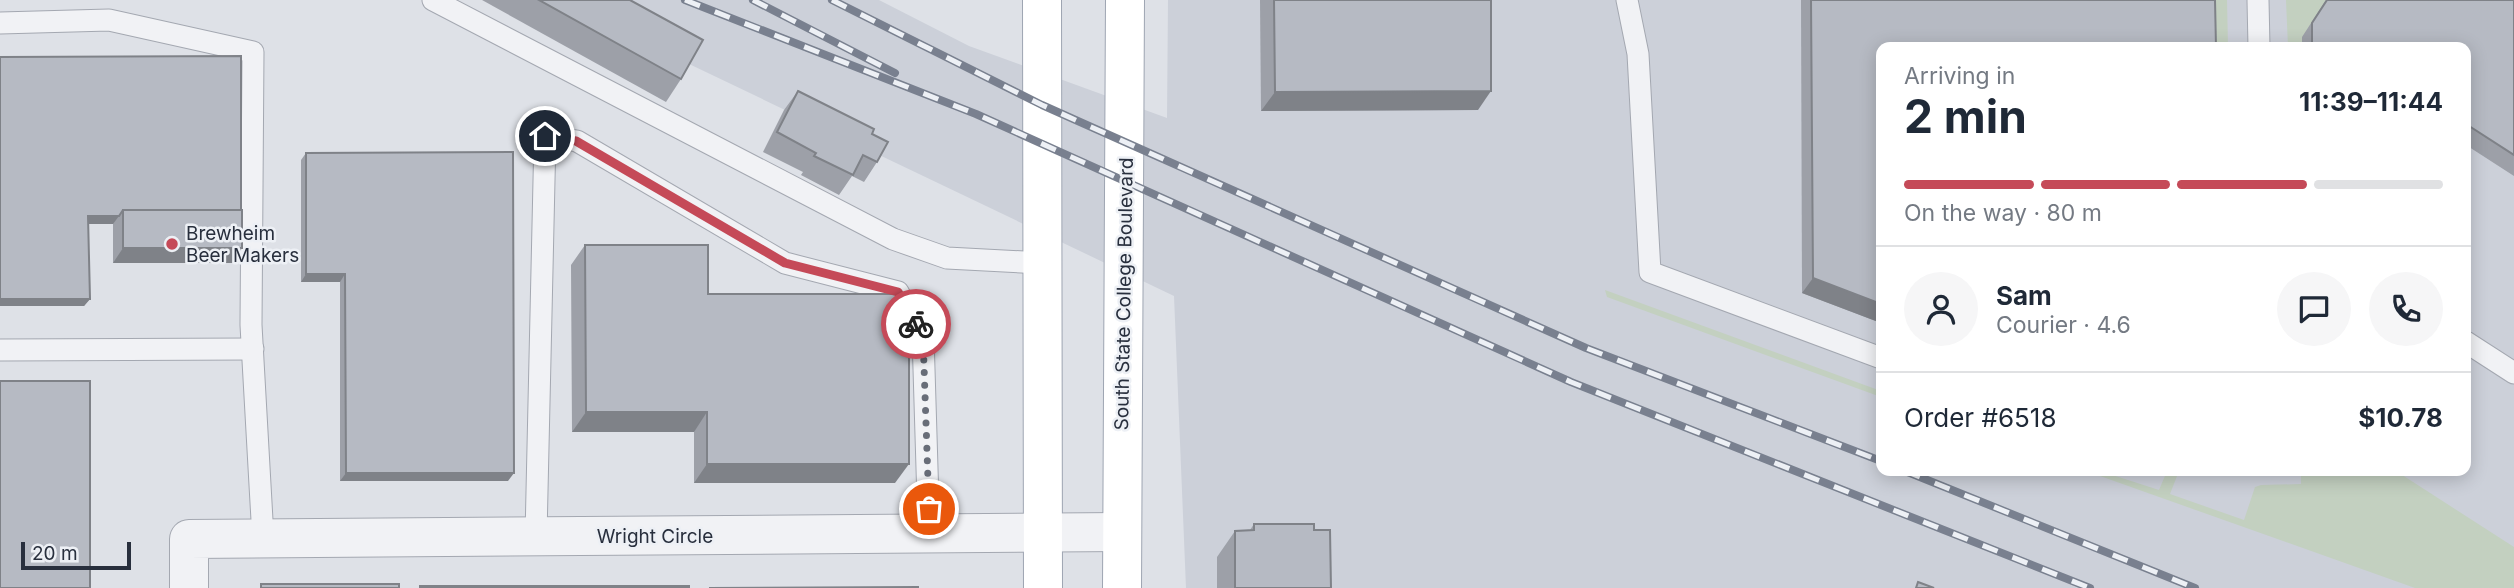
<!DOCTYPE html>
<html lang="en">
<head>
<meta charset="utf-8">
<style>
	:root { --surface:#fff; --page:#f6f6f7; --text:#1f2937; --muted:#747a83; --line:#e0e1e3; --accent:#c54a58 }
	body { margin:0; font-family:Inter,sans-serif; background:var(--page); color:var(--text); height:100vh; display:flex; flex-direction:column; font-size:26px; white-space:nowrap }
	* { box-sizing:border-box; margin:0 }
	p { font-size:23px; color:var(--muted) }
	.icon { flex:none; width:38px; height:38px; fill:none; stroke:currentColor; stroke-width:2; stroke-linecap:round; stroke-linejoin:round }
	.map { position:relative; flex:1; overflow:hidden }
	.drawer { position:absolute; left:1876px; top:42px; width:595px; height:434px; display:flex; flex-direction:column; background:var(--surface); border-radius:14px; box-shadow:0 4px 18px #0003 }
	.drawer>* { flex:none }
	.scale { position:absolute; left:21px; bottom:18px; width:110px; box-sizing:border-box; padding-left:7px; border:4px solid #282f3d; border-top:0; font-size:19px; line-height:24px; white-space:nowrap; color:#282f3d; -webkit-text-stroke:5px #edf0f5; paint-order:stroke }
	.pin { position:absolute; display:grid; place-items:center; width:60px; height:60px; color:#fff; margin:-30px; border:4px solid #fff; border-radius:50%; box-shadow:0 2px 7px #0007 }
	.courier { position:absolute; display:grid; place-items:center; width:70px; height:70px; margin:-35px; border:5px solid #c54a58; border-radius:50%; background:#fff; color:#222; box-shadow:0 2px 9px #0007 }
	.summary em { font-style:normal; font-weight:700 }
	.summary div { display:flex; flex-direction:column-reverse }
	.summary { display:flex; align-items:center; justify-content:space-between; height:119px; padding:0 28px }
	h1 { font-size:46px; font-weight:700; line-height:52px }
	.bar { display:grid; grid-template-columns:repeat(4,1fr); gap:10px 7px; align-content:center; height:84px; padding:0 28px }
	.bar i { height:9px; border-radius:5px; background:var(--line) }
	.bar .on { background:var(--accent) }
	.bar p { grid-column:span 4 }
	.line { display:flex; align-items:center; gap:18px; padding:0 28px; border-top:2px solid var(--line) }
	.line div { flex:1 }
	.round { display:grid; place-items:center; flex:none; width:74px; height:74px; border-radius:37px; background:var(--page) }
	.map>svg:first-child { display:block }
	.built { fill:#ccd0d9; fill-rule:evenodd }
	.green { fill:#c3d0c0 }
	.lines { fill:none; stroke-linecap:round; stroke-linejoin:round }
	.lane-casing { stroke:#a4a8b1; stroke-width:23 }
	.street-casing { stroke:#a4a8b1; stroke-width:40 }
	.primary-casing { stroke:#9ea5b2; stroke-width:40 }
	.lane { stroke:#f1f2f5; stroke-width:21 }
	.street { stroke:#f1f2f5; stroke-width:38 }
	.primary { stroke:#fff; stroke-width:38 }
	.rail-casing { stroke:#79808f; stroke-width:8 }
	.rail { stroke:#edf0f5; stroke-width:5; stroke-dasharray:16; stroke-linecap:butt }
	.wall { fill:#9da0a8 }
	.shaded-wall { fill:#7f8288 }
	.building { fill:#b6bac3; stroke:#7f8288; stroke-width:2 }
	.done { stroke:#686d78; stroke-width:7; stroke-dasharray:0 12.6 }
	.route { stroke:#c54a58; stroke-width:9 }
	.poi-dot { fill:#c54a58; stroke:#edf0f5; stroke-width:2.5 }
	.labels { text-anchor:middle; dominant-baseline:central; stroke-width:5; stroke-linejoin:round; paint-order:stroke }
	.poi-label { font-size:19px; fill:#282f3d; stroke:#edf0f5; text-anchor:start }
	.street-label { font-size:19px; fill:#282f3d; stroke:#edf0f5 }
</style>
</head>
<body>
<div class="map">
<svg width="2514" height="588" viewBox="0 0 2514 588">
	<rect width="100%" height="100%" fill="#dee1e7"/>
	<path class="built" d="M573 0H879L969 46 1167 118 1168 0H2514V588H1186L1174 296 687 63ZM1881 47H2466V471H1881Z"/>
	<g class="green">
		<polygon points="2205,0 2227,0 2228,47 2205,47"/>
		<polygon points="2286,0 2326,0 2302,47 2288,47"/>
		<polygon points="1605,290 1881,391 1881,397 1607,297"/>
		<polygon points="2086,471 2100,471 2159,490 2167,471 2179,471 2170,494 2244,520 2255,487 2261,485 2301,484 2301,471 2396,471 2514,547 2514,588 2415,588"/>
	</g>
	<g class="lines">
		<g class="lane-casing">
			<g id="lane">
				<polyline points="433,0 893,239 947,258 1042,263"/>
				<polyline points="1627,0 1638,54 1650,272 1881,358"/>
				<polyline points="2258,0 2259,47"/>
				<polyline points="0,23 109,20 253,52 251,325 263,538"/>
				<polyline points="2466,342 2514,373"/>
				<polyline points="0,350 253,349"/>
				<polyline points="536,536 545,136 577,141 785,263 898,292 923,336 929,534"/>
			</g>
		</g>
		<g class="street-casing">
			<polyline id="street" points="189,588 189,539 1122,532"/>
		</g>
		<g class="primary-casing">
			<g id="primary">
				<polyline points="1042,0 1043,588"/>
				<polyline points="1122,588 1125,0"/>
			</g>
		</g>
		<use href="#lane" class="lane"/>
		<use href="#street" class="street"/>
		<use href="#primary" class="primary"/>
		<g class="rail-casing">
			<g id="rail">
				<polyline points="685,0 976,114 1571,382 2090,588"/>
				<polyline points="753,0 895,73"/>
				<polyline points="832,0 1042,105 1586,348 1881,461"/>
				<polyline points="1905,471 2195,588"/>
			</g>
		</g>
		<use href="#rail" class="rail"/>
	</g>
	<g class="wall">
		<polygon points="482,0 630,0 681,79 666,102"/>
		<polygon points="1260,0 1491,0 1478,110 1261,111"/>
		<polygon points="1801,0 2215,0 1881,323 1802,293"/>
		<polygon points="2326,0 2514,0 2514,176 2466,145 2466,47 2302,47 2302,37"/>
		<polygon points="0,57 241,210 242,248 232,263 113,263 113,224 88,224 90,299 84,306 0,306"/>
		<polygon points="798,91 872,134 877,162 864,182 852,176 839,195 801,175 803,172 763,152 784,110"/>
		<polygon points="306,153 508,481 340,481 340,282 301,282 301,160"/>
		<polygon points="585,245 708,294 895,483 694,483 694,432 572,432 571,265"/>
		<polygon points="1254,524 1314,530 1331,588 1217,588 1217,557 1235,531 1250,530"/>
	</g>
	<g class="shaded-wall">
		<polygon points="1491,91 1478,110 1261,111 1275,92"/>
		<polygon points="88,216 119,216 113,224 82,224"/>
		<polygon points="123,248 242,248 232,263 113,263"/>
		<polygon points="306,274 345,274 340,282 301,282"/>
		<polygon points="1813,278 1881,304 1881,323 1802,293"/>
		<polygon points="0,299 90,299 84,306 0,306"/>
		<polygon points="586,412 707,412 694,432 572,432"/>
		<polygon points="707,464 909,464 895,483 694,483"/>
		<polygon points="346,473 514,473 508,481 340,481"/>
	</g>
	<g class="building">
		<polygon points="539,0 630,0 703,40 681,79"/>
		<polygon points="1274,0 1491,0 1491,91 1275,92"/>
		<polygon points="1811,0 2215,0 2216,47 1881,47 1881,304 1813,278"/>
		<polygon points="2327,0 2514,0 2514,155 2466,124 2466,47 2312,47 2312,23"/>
		<polygon points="241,56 241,210 123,210 119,216 88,216 90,299 0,299 0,57"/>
		<polygon points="798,91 874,129 872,134 888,142 877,162 863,155 853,175 814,156 816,153 777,132"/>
		<polygon points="513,152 514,473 346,473 345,274 306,274 306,153"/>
		<rect x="123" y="210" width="119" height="38"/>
		<polygon points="585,245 708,245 708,294 909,294 909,464 707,464 707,412 586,412"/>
		<rect x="0" y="381" width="90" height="207"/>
		<polygon points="1254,524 1314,524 1314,530 1330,530 1331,588 1235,588 1235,531 1254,530"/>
		<polygon points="1918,582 1934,588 1916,588"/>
		<rect x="261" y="584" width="138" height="4"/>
		<rect x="420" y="586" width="269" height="2"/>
		<polygon points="918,587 918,588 709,588"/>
	</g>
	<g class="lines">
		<polyline class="done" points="916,324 923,337 929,509"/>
		<polyline class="route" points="545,136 576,141 785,263 898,292 916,324"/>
	</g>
	<circle class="poi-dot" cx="172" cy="244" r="7"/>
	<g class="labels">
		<g class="poi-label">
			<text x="186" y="233">Brewheim<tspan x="186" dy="22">Beer Makers</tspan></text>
		</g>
		<g class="street-label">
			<text transform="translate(1124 294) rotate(-89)">South State College Boulevard</text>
			<text x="655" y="536">Wright Circle</text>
		</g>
	</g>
</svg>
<div class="scale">20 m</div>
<div class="pin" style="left:929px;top:509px;background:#ea580c"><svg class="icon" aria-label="bag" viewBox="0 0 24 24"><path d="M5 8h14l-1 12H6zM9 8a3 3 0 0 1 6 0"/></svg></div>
<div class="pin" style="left:545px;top:136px;background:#1f2937"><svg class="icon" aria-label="home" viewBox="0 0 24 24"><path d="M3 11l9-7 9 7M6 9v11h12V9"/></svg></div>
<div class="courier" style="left:916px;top:324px"><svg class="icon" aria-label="bike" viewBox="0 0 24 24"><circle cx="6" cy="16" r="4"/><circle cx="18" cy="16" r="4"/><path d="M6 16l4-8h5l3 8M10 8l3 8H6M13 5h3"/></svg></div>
<section class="drawer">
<div class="summary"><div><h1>2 min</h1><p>Arriving in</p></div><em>11:39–11:44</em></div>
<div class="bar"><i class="on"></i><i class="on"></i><i class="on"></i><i></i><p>On the way · 80 m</p></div>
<div class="line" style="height:126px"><a class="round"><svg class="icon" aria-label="person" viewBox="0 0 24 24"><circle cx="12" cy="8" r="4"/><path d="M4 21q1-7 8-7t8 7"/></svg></a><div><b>Sam</b><p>Courier · 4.6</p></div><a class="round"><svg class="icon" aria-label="chat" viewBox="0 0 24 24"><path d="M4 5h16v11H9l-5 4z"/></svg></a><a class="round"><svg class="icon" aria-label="phone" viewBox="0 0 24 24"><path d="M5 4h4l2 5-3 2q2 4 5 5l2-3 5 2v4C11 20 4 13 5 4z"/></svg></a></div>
<div class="line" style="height:91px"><div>Order #6518</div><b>$10.78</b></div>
</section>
</div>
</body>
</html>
